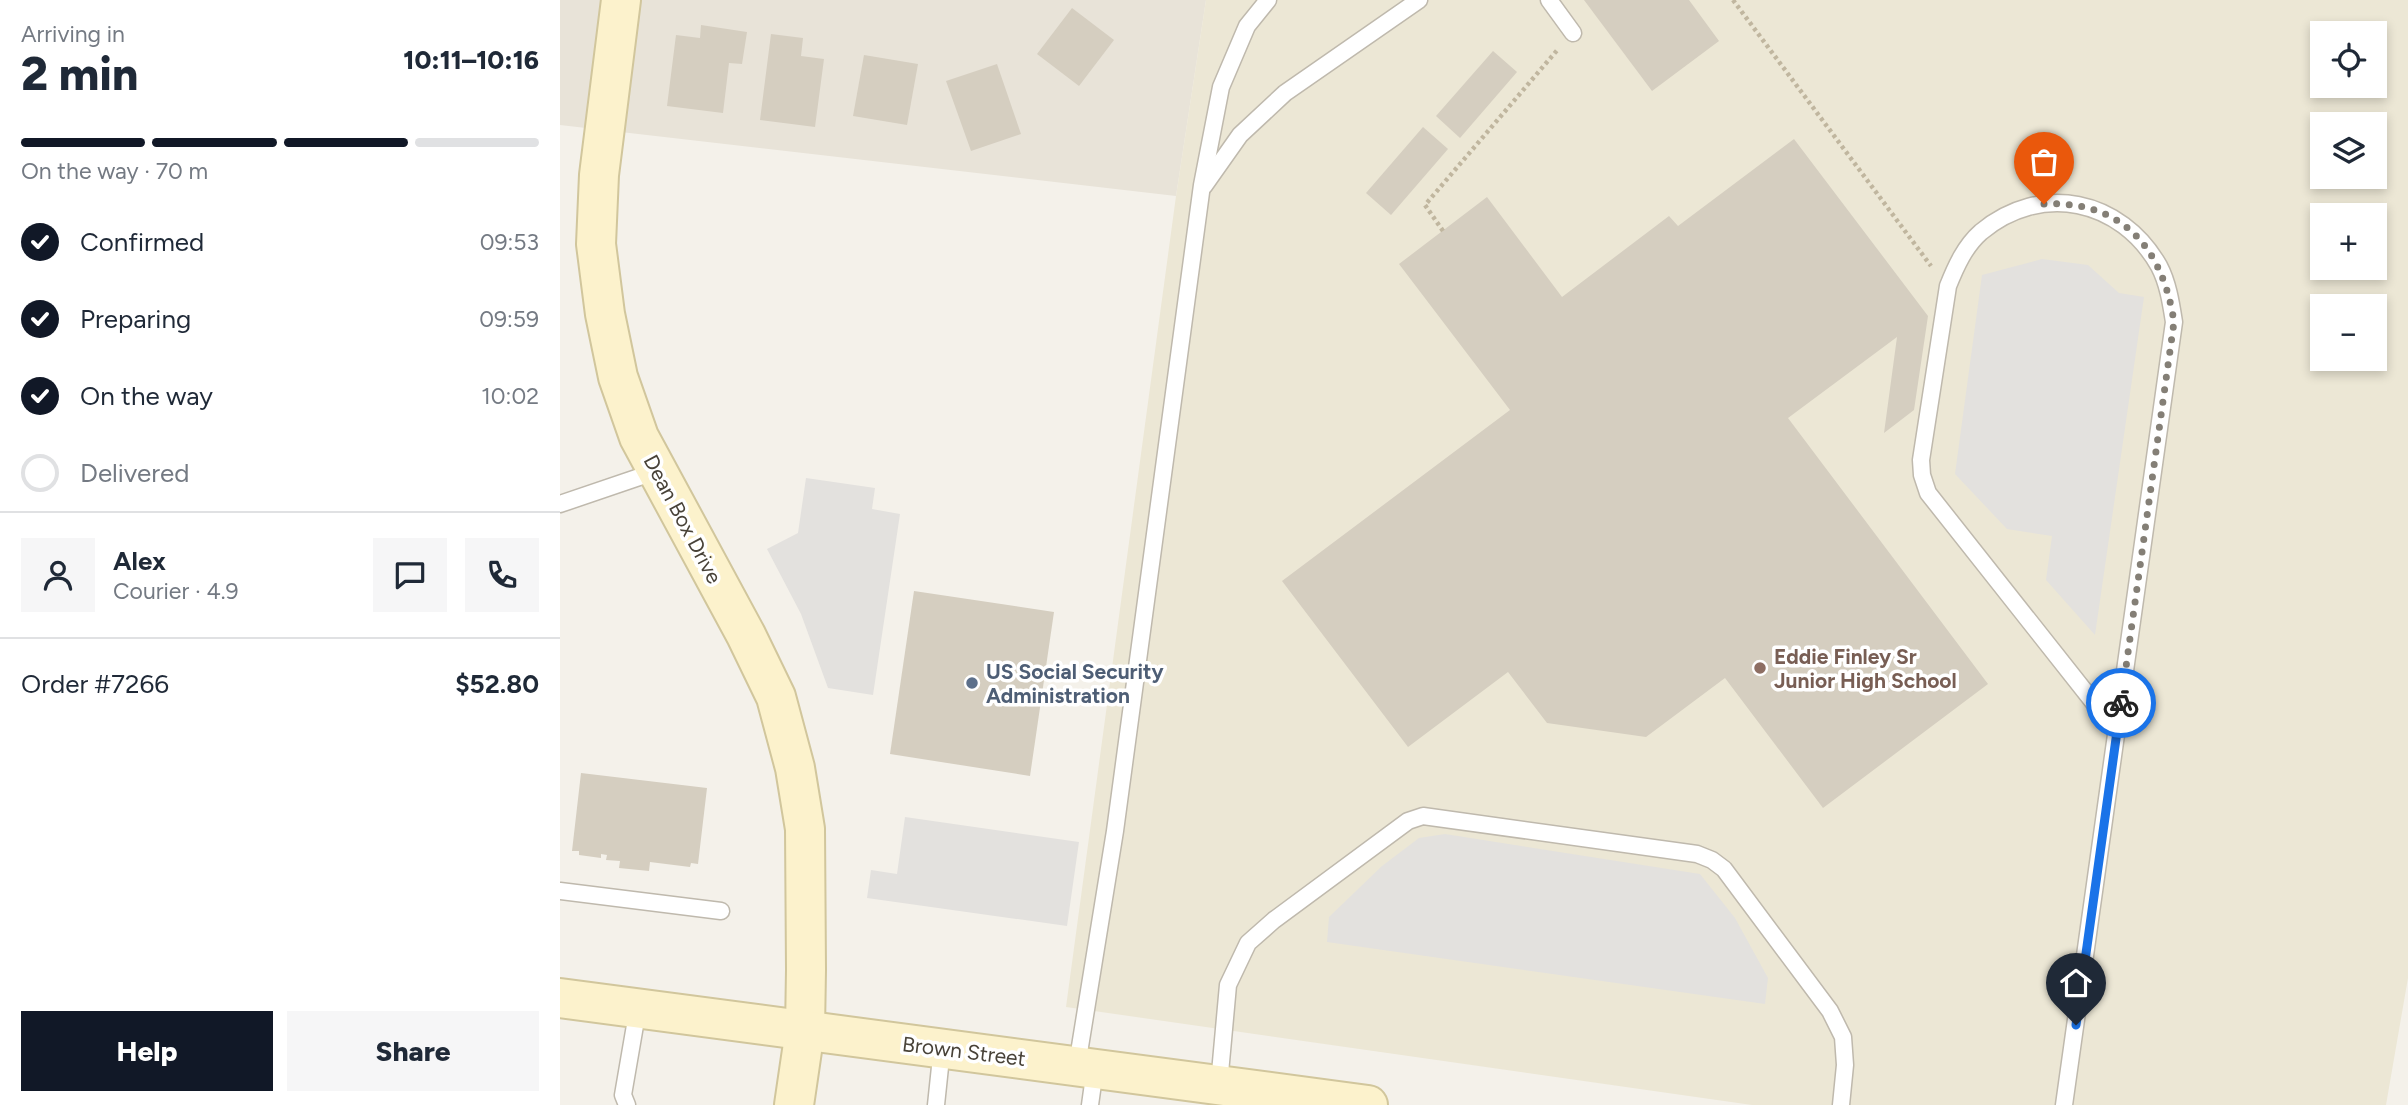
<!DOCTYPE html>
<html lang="en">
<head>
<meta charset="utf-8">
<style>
	:root { --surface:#fff; --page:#f6f6f7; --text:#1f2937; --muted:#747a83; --line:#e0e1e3; --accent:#111827 }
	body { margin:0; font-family:Figtree,sans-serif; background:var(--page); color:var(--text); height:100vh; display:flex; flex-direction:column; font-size:26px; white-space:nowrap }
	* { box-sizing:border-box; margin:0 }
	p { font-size:23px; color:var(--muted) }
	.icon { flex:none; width:38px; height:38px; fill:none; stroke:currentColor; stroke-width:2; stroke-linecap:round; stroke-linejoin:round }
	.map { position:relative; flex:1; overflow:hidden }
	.side { display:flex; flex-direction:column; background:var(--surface); width:560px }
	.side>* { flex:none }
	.fabs { position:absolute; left:1750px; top:21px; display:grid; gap:14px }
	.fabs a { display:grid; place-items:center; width:77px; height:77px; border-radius:0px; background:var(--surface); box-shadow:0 4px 10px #0003; font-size:35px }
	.pin { position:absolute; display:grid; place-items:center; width:60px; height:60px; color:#fff; margin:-72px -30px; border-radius:50% 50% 50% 0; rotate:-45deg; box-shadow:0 0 7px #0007 }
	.pin .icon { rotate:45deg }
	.courier { position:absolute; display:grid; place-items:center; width:70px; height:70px; margin:-35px; border:5px solid #1a73e8; border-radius:50%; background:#fff; color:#222; box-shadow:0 2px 9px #0007 }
	.summary em { font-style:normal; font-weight:800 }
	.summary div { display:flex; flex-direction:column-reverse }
	.summary { display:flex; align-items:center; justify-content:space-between; height:119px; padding:0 21px }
	h1 { font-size:46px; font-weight:800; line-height:52px }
	.bar { display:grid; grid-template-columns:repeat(4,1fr); gap:10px 7px; align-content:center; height:84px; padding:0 21px }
	.bar i { height:9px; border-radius:5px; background:var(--line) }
	.bar .current { background:var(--accent) }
	.bar p { grid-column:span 4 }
	.line { display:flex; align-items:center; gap:18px; padding:0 21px; border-top:2px solid var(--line) }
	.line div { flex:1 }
	.round { display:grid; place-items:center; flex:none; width:74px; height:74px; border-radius:0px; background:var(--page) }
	ol { padding:0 21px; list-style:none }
	li { display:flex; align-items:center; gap:21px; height:77px }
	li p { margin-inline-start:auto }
	li .icon { padding:7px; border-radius:50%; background:var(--accent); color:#fff; stroke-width:4 }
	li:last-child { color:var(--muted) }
	li i { width:38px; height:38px; border:4px solid var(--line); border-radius:50% }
	.cta { display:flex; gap:14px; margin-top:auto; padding:14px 21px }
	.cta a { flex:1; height:80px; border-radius:0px; background:var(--accent); color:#fff; font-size:28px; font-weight:800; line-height:80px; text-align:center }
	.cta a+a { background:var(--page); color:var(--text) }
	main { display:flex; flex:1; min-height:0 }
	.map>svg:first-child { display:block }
	.residential { fill:#e8e3d8 }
	.education { fill:#ece7d5; fill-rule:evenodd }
	.parking { fill:#e3e1de }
	.building { fill:#d5cec0 }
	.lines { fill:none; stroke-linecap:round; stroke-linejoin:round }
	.lane-casing { stroke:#bfb9ad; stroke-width:19 }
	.secondary-casing { stroke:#d1c69c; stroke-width:42 }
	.path { stroke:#c0b69f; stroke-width:4.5; stroke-dasharray:3.5 3.5; stroke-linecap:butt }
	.lane { stroke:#fff; stroke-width:16 }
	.secondary { stroke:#fcf2cc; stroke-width:38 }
	.done { stroke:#847f76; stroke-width:7; stroke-dasharray:0 12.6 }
	.route { stroke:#1a73e8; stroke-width:9 }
	.education-dot { fill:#8d6e63; stroke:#fff; stroke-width:2.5 }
	.service-dot { fill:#5c6f8a; stroke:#fff; stroke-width:2.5 }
	.labels { text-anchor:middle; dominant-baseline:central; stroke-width:7; stroke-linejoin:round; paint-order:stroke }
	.street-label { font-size:21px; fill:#484238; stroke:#fff }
	.education-label { font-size:21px; font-weight:bold; fill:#785e54; stroke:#fff; text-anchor:start }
	.service-label { font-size:21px; font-weight:bold; fill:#4e5e75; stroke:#fff; text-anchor:start }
</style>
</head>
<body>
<main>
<section class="side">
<div class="summary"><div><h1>2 min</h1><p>Arriving in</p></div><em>10:11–10:16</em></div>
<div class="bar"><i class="current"></i><i class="current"></i><i class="current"></i><i></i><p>On the way · 70 m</p></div>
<ol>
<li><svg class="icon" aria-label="check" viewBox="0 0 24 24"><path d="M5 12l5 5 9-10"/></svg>Confirmed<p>09:53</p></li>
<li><svg class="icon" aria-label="check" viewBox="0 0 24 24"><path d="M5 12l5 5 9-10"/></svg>Preparing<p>09:59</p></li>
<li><svg class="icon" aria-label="check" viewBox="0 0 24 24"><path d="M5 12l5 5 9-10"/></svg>On the way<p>10:02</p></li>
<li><i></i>Delivered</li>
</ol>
<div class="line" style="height:126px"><a class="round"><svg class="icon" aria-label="person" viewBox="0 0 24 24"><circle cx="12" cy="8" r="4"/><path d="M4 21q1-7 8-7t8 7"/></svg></a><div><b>Alex</b><p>Courier · 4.9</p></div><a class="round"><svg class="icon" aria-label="chat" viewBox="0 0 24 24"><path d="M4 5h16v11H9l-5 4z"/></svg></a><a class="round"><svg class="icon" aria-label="phone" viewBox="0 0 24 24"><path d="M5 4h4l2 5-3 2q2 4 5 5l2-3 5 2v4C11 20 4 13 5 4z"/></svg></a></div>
<div class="line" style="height:91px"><div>Order #7266</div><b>$52.80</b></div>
<div class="cta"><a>Help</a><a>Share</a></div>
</section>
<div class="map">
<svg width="1848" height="1105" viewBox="0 0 1848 1105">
	<rect width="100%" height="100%" fill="#f4f1ea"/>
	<polygon class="residential" points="0,0 646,0 616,196 0,125"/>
	<path class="education" d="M646 0H1848V978L1826 1105H1192L506 1007 616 196ZM1762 33H1815V86H1762ZM1762 124H1815V177H1762ZM1762 215H1815V268H1762ZM1762 306H1815V359H1762Z"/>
	<g class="parking">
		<polygon points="1482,259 1528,265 1559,293 1584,297 1535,635 1486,580 1492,536 1447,529 1395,474 1422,275"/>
		<polygon points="246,478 315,488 312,509 340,514 313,695 268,688 241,614 207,549 238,533"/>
		<polygon points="345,817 519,842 507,926 307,898 311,870 337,874"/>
		<polygon points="885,834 1140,874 1175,918 1208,978 1205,1004 767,942 769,917 822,866 859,838"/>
	</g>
	<g class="building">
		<polygon points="1024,0 1129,0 1159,41 1092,91"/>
		<polygon points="512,8 554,40 519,86 477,54"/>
		<polygon points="141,25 187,32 182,64 169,63 163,113 107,106 116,35 140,38"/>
		<polygon points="211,34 243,38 241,56 264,59 255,127 200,120"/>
		<polygon points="933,51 957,72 900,138 876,116"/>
		<polygon points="304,55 358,64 347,125 293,116"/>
		<polygon points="437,64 461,134 411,151 386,81"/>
		<polygon points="863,127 888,149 831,215 806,193"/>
		<polygon points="1234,139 1368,316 1354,410 1324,433 1337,337 1228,418 1428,684 1263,808 1165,678 1086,737 987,723 948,672 848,747 722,581 950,410 839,264 927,197 1002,297 1109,216 1118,226"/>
		<polygon points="354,591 494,612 470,776 330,754"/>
		<polygon points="21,773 147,788 138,864 131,863 130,867 90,862 89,871 59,868 60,861 46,860 47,855 41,854 41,858 19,855 19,851 12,851"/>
	</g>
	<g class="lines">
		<g class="lane-casing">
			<g id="lane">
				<polyline points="989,0 1013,33"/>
				<polyline points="644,186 680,135 725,93 859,0"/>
				<polyline points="0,504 97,471"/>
				<polyline points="0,891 161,911"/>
				<polyline points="517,1065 555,831 642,185 661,87 687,26 708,0"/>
				<polyline points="659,1084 668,985 688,943 714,920 848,821 863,816 1137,854 1152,860 1164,869 1270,1011 1283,1037 1285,1065 1281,1105"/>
				<polyline points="67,1105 63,1095 78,1008"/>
				<polyline points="376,1105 382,1048"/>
				<polyline points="530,1105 535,1069"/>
				<path d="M1504 1105 1614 322C1611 303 1608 283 1599 266 1561 199 1481 182 1421 232 1405 246 1396 266 1388 286L1361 460 1362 475 1368 493 1557 732"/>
			</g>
		</g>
		<g class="secondary-casing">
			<g id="secondary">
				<polyline points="61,0 39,175 36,244 45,314 58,377 79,437 186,635 216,697 235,768 245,829 246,970 245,1030 234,1105"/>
				<polyline points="0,998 808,1105"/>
			</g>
		</g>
		<g class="path">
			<polyline points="1173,0 1371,266"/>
			<polyline points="883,231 865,205 999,48"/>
		</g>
		<use href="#lane" class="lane"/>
		<use href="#secondary" class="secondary"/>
	</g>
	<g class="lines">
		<path class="done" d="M1484 204C1563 200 1603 249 1614 322L1561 703"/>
		<polyline class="route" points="1516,1025 1561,703"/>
	</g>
	<circle class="education-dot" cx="1200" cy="668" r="7"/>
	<circle class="service-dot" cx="412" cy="683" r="7"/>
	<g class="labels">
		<g class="street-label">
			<text transform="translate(123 519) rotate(62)">Dean Box Drive</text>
			<text transform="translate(404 1051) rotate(7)">Brown Street</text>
		</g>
		<g class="education-label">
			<text x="1214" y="656">Eddie Finley Sr<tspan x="1214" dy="24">Junior High School</tspan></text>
		</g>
		<g class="service-label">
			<text x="426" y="671">US Social Security<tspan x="426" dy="24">Administration</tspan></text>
		</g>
	</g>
</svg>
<div class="fabs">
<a><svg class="icon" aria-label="locate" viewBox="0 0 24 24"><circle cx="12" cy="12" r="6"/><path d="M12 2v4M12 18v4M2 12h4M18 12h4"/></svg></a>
<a><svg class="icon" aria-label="layers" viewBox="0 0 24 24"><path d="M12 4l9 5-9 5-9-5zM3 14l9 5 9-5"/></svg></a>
<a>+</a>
<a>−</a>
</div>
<div class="pin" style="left:1484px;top:204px;background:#ea580c"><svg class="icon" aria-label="bag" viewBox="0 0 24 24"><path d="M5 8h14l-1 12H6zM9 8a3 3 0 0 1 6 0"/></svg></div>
<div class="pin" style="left:1516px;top:1025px;background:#1f2937"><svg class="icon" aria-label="home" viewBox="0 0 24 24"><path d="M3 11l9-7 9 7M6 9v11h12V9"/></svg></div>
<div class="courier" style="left:1561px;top:703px"><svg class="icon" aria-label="bike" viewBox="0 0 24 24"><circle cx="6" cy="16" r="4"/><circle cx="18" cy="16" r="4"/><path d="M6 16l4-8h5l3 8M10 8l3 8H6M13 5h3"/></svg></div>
</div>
</main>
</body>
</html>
